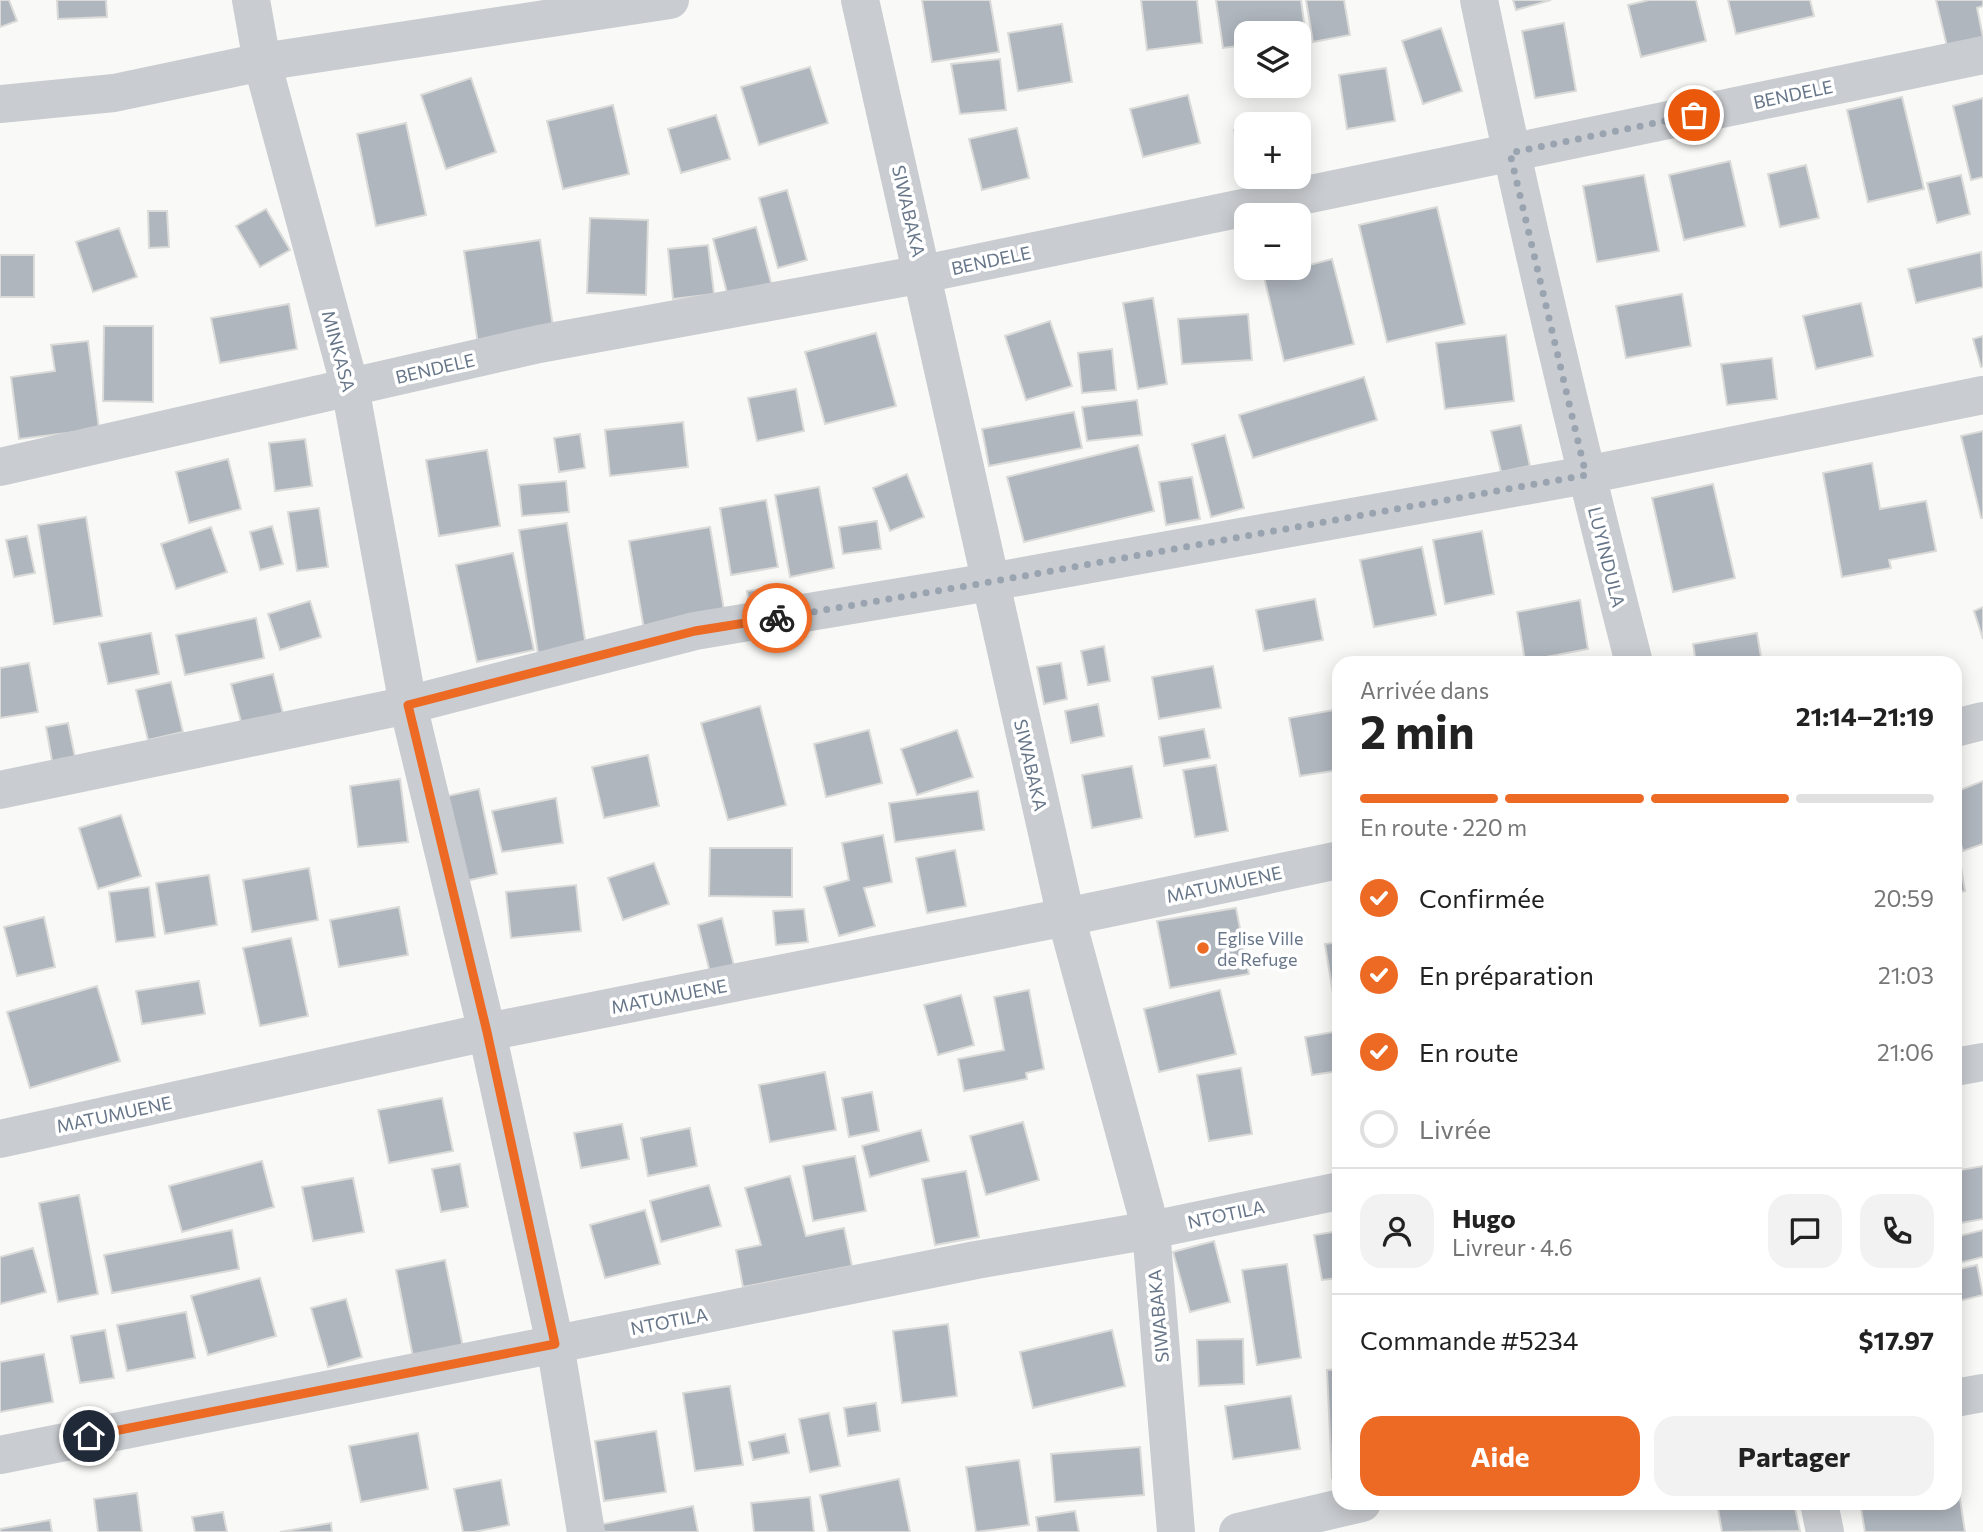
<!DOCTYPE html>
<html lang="fr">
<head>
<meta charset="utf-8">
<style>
	:root { --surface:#fff; --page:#f2f2f2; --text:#222; --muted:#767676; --line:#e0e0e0; --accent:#ec6a24 }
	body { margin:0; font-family:Commissioner,sans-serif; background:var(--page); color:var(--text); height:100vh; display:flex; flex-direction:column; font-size:26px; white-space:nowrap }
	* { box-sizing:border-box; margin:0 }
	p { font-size:23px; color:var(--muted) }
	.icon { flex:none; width:38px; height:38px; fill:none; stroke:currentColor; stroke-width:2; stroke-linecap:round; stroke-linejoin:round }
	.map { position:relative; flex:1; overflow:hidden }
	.panel { position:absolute; left:1332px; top:656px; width:630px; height:854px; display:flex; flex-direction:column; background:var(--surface); border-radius:21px; box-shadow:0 4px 18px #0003 }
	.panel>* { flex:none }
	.buttons { position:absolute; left:1234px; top:21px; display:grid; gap:14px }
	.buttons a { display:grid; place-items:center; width:77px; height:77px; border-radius:14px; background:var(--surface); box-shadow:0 4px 18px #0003; font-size:35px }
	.pin { position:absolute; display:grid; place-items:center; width:60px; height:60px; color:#fff; margin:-30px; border:4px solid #fff; border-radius:50%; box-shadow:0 2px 7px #0007 }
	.courier { position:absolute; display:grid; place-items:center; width:70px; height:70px; margin:-35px; border:5px solid #ec6a24; border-radius:50%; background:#fff; color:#222; box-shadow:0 2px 9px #0007 }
	.summary em { font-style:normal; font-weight:700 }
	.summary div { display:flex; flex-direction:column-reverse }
	.summary { display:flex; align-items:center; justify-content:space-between; height:119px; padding:0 28px }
	h1 { font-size:46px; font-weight:700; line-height:52px }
	.bar { display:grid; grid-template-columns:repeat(4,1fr); gap:10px 7px; align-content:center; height:84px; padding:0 28px }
	.bar i { height:9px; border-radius:5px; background:var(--line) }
	.bar .on { background:var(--accent) }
	.bar p { grid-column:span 4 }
	.line { display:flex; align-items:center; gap:18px; padding:0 28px; border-top:2px solid var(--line) }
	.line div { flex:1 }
	.round { display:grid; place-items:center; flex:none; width:74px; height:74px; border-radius:21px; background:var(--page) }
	ol { padding:0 28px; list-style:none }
	li { display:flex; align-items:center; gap:21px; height:77px }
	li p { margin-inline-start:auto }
	li .icon { padding:7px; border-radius:50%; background:var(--accent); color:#fff; stroke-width:4 }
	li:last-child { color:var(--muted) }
	li i { width:38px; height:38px; border:4px solid var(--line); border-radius:50% }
	.button { display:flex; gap:14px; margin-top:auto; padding:14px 28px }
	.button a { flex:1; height:80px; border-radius:21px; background:var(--accent); color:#fff; font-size:28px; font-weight:700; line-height:80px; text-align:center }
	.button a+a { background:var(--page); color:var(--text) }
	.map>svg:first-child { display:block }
	.building { fill:#b0b6be; stroke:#dbdbd9; stroke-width:2 }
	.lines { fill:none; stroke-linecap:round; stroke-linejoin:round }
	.street { stroke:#c9ccd0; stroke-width:38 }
	.done { stroke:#9aa4b0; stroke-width:7; stroke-dasharray:0 12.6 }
	.route { stroke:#ec6a24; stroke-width:9 }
	.poi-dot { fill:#ec6a24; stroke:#fff; stroke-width:2.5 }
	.labels { text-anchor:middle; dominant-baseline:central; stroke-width:7; stroke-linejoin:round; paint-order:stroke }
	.street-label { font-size:18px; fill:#677689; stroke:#fff }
	.poi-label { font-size:18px; fill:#677689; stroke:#fff; text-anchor:start }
</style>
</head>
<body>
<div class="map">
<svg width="1983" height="1532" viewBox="0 0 1983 1532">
	<rect width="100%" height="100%" fill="#f9f9f7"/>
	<g class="building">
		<polygon points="0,0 9,0 17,21 0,27"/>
		<polygon points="57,0 106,0 107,17 58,19"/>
		<polygon points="922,0 990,0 999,52 932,62"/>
		<polygon points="1141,0 1197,0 1202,43 1147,50"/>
		<polygon points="1216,0 1301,0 1306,37 1298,38 1298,33 1246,33 1246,45 1223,48"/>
		<polygon points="1306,0 1344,0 1350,35 1313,42"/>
		<polygon points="1513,0 1551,0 1516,10"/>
		<polygon points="1649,0 1696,0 1706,41 1641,57 1628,5"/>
		<polygon points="1728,0 1810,0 1814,16 1736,34"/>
		<polygon points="1936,0 1983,0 1983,6 1977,8 1983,37 1947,46"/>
		<polygon points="1564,23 1576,91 1535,98 1522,31"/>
		<polygon points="1062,24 1072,82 1018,91 1008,33"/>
		<polygon points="1441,28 1462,91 1423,104 1402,41"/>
		<polygon points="1000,59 1006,110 960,114 951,64"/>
		<polygon points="810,67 828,123 759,145 741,87"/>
		<polygon points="1386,68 1395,121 1347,129 1339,75"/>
		<polygon points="471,78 496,152 446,169 421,95"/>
		<polygon points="1188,95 1200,143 1143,157 1130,109"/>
		<polygon points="1902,97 1924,189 1868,202 1847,110"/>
		<polygon points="1983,98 1983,177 1971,180 1953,106"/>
		<polygon points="613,105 629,174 563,189 547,121"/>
		<polygon points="1298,114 1308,153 1298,155 1298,124 1257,124"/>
		<polygon points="716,115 730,159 681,173 668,129"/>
		<polygon points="406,123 426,215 376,226 357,134"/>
		<polygon points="1246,127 1246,169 1244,169 1234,130"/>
		<polygon points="1017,128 1029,178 982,190 969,139"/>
		<polygon points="1730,161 1745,226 1684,240 1669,175"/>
		<polygon points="1806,165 1819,218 1780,227 1768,174"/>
		<polygon points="1644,175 1659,251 1597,262 1583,186"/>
		<polygon points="1961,175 1970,214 1937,223 1927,183"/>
		<polygon points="787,190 807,260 778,268 759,198"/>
		<polygon points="1437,207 1465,324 1387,342 1359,225"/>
		<polygon points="266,209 290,250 260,267 236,226"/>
		<polygon points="148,211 167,211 169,247 149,248"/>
		<polygon points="590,218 648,220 646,295 587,293"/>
		<polygon points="756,227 775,297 731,308 713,239"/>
		<polygon points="119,228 137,277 93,292 76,242"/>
		<polygon points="540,240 554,333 478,344 464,251"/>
		<polygon points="708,245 714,294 673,299 668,249"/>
		<polygon points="1981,252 1983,287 1916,303 1908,269"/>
		<rect x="0" y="255" width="34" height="42"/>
		<polygon points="1332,259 1354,344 1284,361 1264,277"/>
		<polygon points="1682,294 1691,346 1626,358 1616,306"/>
		<polygon points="1153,298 1167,384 1138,389 1123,303"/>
		<polygon points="1861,303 1873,356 1816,369 1803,316"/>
		<polygon points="289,304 297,349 220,363 211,318"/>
		<polygon points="1248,314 1252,360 1182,364 1178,319"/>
		<polygon points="1050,321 1072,386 1026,400 1005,336"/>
		<polygon points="104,326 153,326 153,402 103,401"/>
		<polygon points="876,333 896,406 825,424 805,352"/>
		<polygon points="1506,335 1514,401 1445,409 1436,343"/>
		<polygon points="1983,336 1983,366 1981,367 1973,339"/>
		<polygon points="88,341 99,429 19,439 11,377 55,371 51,345"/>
		<polygon points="1112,349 1116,390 1082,393 1078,353"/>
		<polygon points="1772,358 1777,399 1727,405 1721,364"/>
		<polygon points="1364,377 1377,420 1253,458 1239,415"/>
		<polygon points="796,389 804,431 757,441 748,398"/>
		<polygon points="1137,400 1142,435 1087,441 1082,407"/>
		<polygon points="1074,412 1082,448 989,466 982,429"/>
		<polygon points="683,422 688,467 610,476 605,430"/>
		<polygon points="1521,425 1530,466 1501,472 1491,431"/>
		<polygon points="1983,431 1983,518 1981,518 1961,436"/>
		<polygon points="580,434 585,468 559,472 554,438"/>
		<polygon points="1225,435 1244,508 1211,517 1192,444"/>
		<polygon points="305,439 312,486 275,491 269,443"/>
		<polygon points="1138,445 1154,511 1024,542 1007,477"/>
		<polygon points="487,450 500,526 439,536 426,460"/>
		<polygon points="228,459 241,509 189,523 176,472"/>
		<polygon points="1872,463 1880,509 1926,501 1936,551 1889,560 1891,568 1842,577 1823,473"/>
		<polygon points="907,474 924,517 890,531 873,488"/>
		<polygon points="1192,477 1200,519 1166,525 1159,482"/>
		<polygon points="566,481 569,512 522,516 519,485"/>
		<polygon points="1713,484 1735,578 1673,592 1652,498"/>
		<polygon points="819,487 834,568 790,577 775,495"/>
		<polygon points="766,500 778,567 731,575 720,508"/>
		<polygon points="319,508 328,567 297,571 288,512"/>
		<polygon points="86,517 102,616 54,624 38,525"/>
		<polygon points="877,521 881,549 843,554 839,527"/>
		<polygon points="567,523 589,666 541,673 519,530"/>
		<polygon points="272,526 283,564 260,570 250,532"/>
		<polygon points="211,527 227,572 176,589 161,544"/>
		<polygon points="710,527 728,634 647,647 629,541"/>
		<polygon points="1482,531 1494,594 1445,604 1433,540"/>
		<polygon points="27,536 35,573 14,577 6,540"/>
		<polygon points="1422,547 1436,615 1374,627 1360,560"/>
		<polygon points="513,553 534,650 477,662 456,565"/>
		<polygon points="781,586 786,611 751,617 747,591"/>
		<polygon points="1315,599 1323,640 1264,651 1256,610"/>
		<polygon points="1580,600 1588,649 1525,661 1517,612"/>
		<polygon points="310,601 321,637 280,650 268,614"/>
		<polygon points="1983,607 1983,639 1974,611"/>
		<polygon points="256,618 264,658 185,675 176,635"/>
		<polygon points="151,633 159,674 108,684 99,643"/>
		<polygon points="1757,633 1762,663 1696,663 1693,644"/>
		<polygon points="1104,646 1110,681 1088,685 1081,651"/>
		<polygon points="29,663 38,712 0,718 0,668"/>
		<polygon points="1061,663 1067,699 1044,704 1037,667"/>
		<polygon points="1213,666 1221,708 1159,719 1152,677"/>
		<polygon points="273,674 290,741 249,752 231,684"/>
		<polygon points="171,682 183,732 148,740 136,690"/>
		<polygon points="1098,704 1104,736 1071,743 1065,711"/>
		<polygon points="760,706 786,805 728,820 701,723"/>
		<polygon points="1339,709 1339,770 1300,776 1289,718"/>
		<polygon points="68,723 76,762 53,766 46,727"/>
		<polygon points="1204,729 1210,758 1164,766 1159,737"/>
		<polygon points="869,730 882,783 826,797 814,744"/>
		<polygon points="957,730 973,777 917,795 901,749"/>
		<polygon points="648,755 659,806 604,818 592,767"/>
		<polygon points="1216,765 1228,831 1195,837 1183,770"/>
		<polygon points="1132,766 1142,818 1092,828 1082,775"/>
		<polygon points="400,779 408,842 358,847 350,786"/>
		<polygon points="1983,781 1983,844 1963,851 1955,827 1955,792"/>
		<polygon points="479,789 497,874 461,882 443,797"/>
		<polygon points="978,791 984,830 895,842 889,803"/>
		<polygon points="556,798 563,843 502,852 492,811"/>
		<polygon points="121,815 141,876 98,889 79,828"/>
		<polygon points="883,835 892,882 864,888 875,926 839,936 824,887 849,880 842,843"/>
		<polygon points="710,848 792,848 792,897 709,896"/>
		<polygon points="955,850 966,906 927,913 916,858"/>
		<polygon points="1960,861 1965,891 1955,893 1955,862"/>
		<polygon points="654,863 669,904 623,920 608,878"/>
		<polygon points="309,868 318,920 252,932 243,880"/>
		<polygon points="209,875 217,925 165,934 156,883"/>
		<polygon points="576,885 581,931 511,938 506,892"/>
		<polygon points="149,887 155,937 116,942 109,892"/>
		<polygon points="399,907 408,955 339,967 330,920"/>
		<polygon points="1236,908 1249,974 1170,988 1157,921"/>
		<polygon points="804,909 808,942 776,945 773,911"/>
		<polygon points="44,917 55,967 17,976 4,927"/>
		<polygon points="722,918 740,990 716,996 698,925"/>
		<polygon points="291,938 308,1016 260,1026 243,948"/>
		<polygon points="1339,942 1339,999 1334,1000 1325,944"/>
		<polygon points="199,981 205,1014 142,1024 136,991"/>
		<polygon points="97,986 120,1061 30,1088 7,1012"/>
		<polygon points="1029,990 1044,1069 1026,1073 1027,1079 964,1091 958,1059 1004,1050 994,997"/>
		<polygon points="1220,990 1236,1054 1159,1072 1144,1009"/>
		<polygon points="961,995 974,1045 938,1055 924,1005"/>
		<polygon points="1339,1031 1339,1071 1312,1075 1305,1037"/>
		<polygon points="1241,1068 1252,1134 1209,1141 1197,1075"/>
		<polygon points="825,1072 836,1130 770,1142 759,1085"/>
		<polygon points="872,1092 879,1131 849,1137 842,1098"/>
		<polygon points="442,1098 453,1151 389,1163 378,1110"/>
		<polygon points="1023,1122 1039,1180 986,1195 970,1136"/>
		<polygon points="622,1124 629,1159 581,1168 574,1133"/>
		<polygon points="690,1128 697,1166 648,1176 641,1138"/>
		<polygon points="921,1130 929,1161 870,1177 862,1146"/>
		<polygon points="855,1156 866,1211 813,1221 803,1166"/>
		<polygon points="262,1161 274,1207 182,1232 169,1186"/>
		<polygon points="460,1164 468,1207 441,1212 432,1169"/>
		<polygon points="1983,1166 1983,1219 1955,1224 1955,1171"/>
		<polygon points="966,1171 979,1237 935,1245 922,1179"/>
		<polygon points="790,1176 806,1236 844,1228 852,1266 743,1287 736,1250 761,1245 745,1188"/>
		<polygon points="353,1178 364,1232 313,1241 302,1187"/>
		<polygon points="709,1185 721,1226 661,1242 650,1201"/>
		<polygon points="79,1195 98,1294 58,1302 39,1203"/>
		<polygon points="645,1210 660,1264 605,1278 590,1225"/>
		<polygon points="232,1230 239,1269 112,1293 104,1255"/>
		<polygon points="1983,1230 1983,1257 1955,1264 1955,1237"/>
		<polygon points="1339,1231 1339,1278 1322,1280 1314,1235"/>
		<polygon points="1214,1241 1230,1302 1190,1312 1173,1252"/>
		<polygon points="33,1248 46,1292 0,1304 0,1257"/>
		<polygon points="445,1260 464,1352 414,1362 396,1270"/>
		<polygon points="1287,1264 1301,1358 1257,1365 1242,1270"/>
		<polygon points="1977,1265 1983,1295 1955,1302 1955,1270"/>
		<polygon points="260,1278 276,1336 208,1355 191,1296"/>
		<polygon points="346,1299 362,1357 328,1367 311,1308"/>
		<polygon points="186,1312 195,1358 127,1371 117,1325"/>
		<polygon points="948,1324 957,1396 902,1403 893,1331"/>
		<polygon points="105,1330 114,1378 80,1383 71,1336"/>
		<polygon points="1112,1330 1125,1386 1033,1408 1020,1352"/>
		<polygon points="1243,1339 1244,1384 1199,1386 1197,1340"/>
		<polygon points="44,1354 53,1402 0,1412 0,1362"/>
		<polygon points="1339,1369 1339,1477 1332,1478 1327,1370"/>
		<polygon points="730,1386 743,1465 695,1471 683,1393"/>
		<polygon points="1291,1396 1300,1449 1233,1459 1225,1406"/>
		<polygon points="876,1403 880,1431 848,1436 844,1408"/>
		<polygon points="829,1413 840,1466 810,1472 799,1419"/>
		<polygon points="656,1431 666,1492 604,1501 595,1441"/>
		<polygon points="418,1433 428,1489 361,1502 349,1446"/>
		<polygon points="785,1434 789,1453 753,1460 749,1442"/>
		<polygon points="1140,1447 1144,1495 1055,1502 1051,1454"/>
		<polygon points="1019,1460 1029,1525 976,1532 966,1467"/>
		<polygon points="1955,1466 1965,1532 1865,1532 1860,1503 1955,1503"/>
		<polygon points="899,1479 910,1532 828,1532 820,1495"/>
		<polygon points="501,1480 509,1525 474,1532 463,1532 454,1489"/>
		<polygon points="137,1493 142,1532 98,1532 94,1499"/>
		<polygon points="810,1497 814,1532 754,1532 751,1503"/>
		<polygon points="1717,1503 1794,1503 1800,1531 1722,1532"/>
		<polygon points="693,1506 698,1532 599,1532 598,1525"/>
		<polygon points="1075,1511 1079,1532 1038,1532 1036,1517"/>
		<polygon points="223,1512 227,1532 195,1532 192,1517"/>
		<polygon points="50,1520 52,1532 0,1532 0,1529"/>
		<polygon points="331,1523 332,1532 280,1532"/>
	</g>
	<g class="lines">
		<g class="street">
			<polyline points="251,0 262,62 350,387 408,705 487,1032 555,1344 586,1532"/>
			<polyline points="860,0 1066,917 1151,1230 1176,1532"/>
			<path d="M1479 0C1525 222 1578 443 1634 663"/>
			<polyline points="0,104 114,93 262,62 670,0"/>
			<polyline points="0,467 539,344 923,274 1983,55"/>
			<polyline points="1955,728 1983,721"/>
			<polyline points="0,790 408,705 695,631 990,582 1586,475 1983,395"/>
			<polyline points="1955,1067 1983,1062"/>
			<polyline points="0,1139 487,1032 1066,917 1339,860"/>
			<polyline points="1955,1398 1983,1393"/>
			<polyline points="0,1455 976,1260 1151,1230 1339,1191"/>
			<polyline points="1819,1503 1825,1532"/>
			<polyline points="1238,1532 1362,1503"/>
		</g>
	</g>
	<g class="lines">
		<polyline class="done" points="777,618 990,582 1586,475 1510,153 1694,115"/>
		<polyline class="route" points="89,1436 555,1344 487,1032 408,705 695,631 777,618"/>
	</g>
	<circle class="poi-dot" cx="1203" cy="948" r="7"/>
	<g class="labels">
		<g class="street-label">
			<text transform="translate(1793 94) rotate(-12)">BENDELE</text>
			<text transform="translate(909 211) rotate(77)">SIWABAKA</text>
			<text transform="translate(991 260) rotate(-12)">BENDELE</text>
			<text transform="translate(339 351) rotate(75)">MINKASA</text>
			<text transform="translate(435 368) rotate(-13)">BENDELE</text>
			<text transform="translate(1607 557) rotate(76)">LUYINDULA</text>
			<text transform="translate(1031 765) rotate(77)">SIWABAKA</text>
			<text transform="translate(1224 884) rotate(-12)">MATUMUENE</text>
			<text transform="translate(669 996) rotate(-11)">MATUMUENE</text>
			<text transform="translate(114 1114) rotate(-12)">MATUMUENE</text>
			<text transform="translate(1226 1214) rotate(-12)">NTOTILA</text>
			<text transform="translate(1158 1316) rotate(-95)">SIWABAKA</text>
			<text transform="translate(669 1321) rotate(-11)">NTOTILA</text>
		</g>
		<g class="poi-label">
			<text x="1217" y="938">Eglise Ville<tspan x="1217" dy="21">de Refuge</tspan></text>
		</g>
	</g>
</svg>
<div class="buttons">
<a><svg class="icon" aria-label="layers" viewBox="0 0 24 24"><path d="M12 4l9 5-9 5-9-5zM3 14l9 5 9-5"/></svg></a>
<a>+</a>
<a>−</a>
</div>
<div class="pin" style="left:1694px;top:115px;background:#ea580c"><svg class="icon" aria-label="bag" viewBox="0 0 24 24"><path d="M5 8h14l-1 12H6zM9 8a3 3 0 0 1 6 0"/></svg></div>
<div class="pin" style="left:89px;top:1436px;background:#1f2937"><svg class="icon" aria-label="home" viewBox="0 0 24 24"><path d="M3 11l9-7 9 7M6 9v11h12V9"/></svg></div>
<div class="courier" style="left:777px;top:618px"><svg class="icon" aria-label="bike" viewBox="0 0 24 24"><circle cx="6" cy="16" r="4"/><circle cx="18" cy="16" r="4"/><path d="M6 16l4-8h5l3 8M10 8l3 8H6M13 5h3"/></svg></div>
<section class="panel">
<div class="summary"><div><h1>2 min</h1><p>Arrivée dans</p></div><em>21:14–21:19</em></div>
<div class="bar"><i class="on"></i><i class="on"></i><i class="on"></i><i></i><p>En route · 220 m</p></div>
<ol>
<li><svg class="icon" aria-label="check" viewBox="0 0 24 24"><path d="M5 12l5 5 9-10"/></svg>Confirmée<p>20:59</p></li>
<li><svg class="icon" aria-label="check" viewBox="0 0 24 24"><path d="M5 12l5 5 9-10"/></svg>En préparation<p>21:03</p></li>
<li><svg class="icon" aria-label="check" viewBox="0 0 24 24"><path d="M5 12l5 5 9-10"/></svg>En route<p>21:06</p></li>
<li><i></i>Livrée</li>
</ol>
<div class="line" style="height:126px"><a class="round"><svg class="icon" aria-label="person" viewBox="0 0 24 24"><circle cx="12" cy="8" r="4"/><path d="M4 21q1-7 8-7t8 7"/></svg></a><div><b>Hugo</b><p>Livreur · 4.6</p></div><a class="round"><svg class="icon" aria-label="chat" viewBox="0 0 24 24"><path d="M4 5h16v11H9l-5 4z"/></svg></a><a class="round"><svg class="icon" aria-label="phone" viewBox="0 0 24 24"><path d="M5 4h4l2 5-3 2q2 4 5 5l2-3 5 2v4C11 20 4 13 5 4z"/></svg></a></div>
<div class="line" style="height:91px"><div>Commande #5234</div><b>$17.97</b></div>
<div class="button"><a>Aide</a><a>Partager</a></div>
</section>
</div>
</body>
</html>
